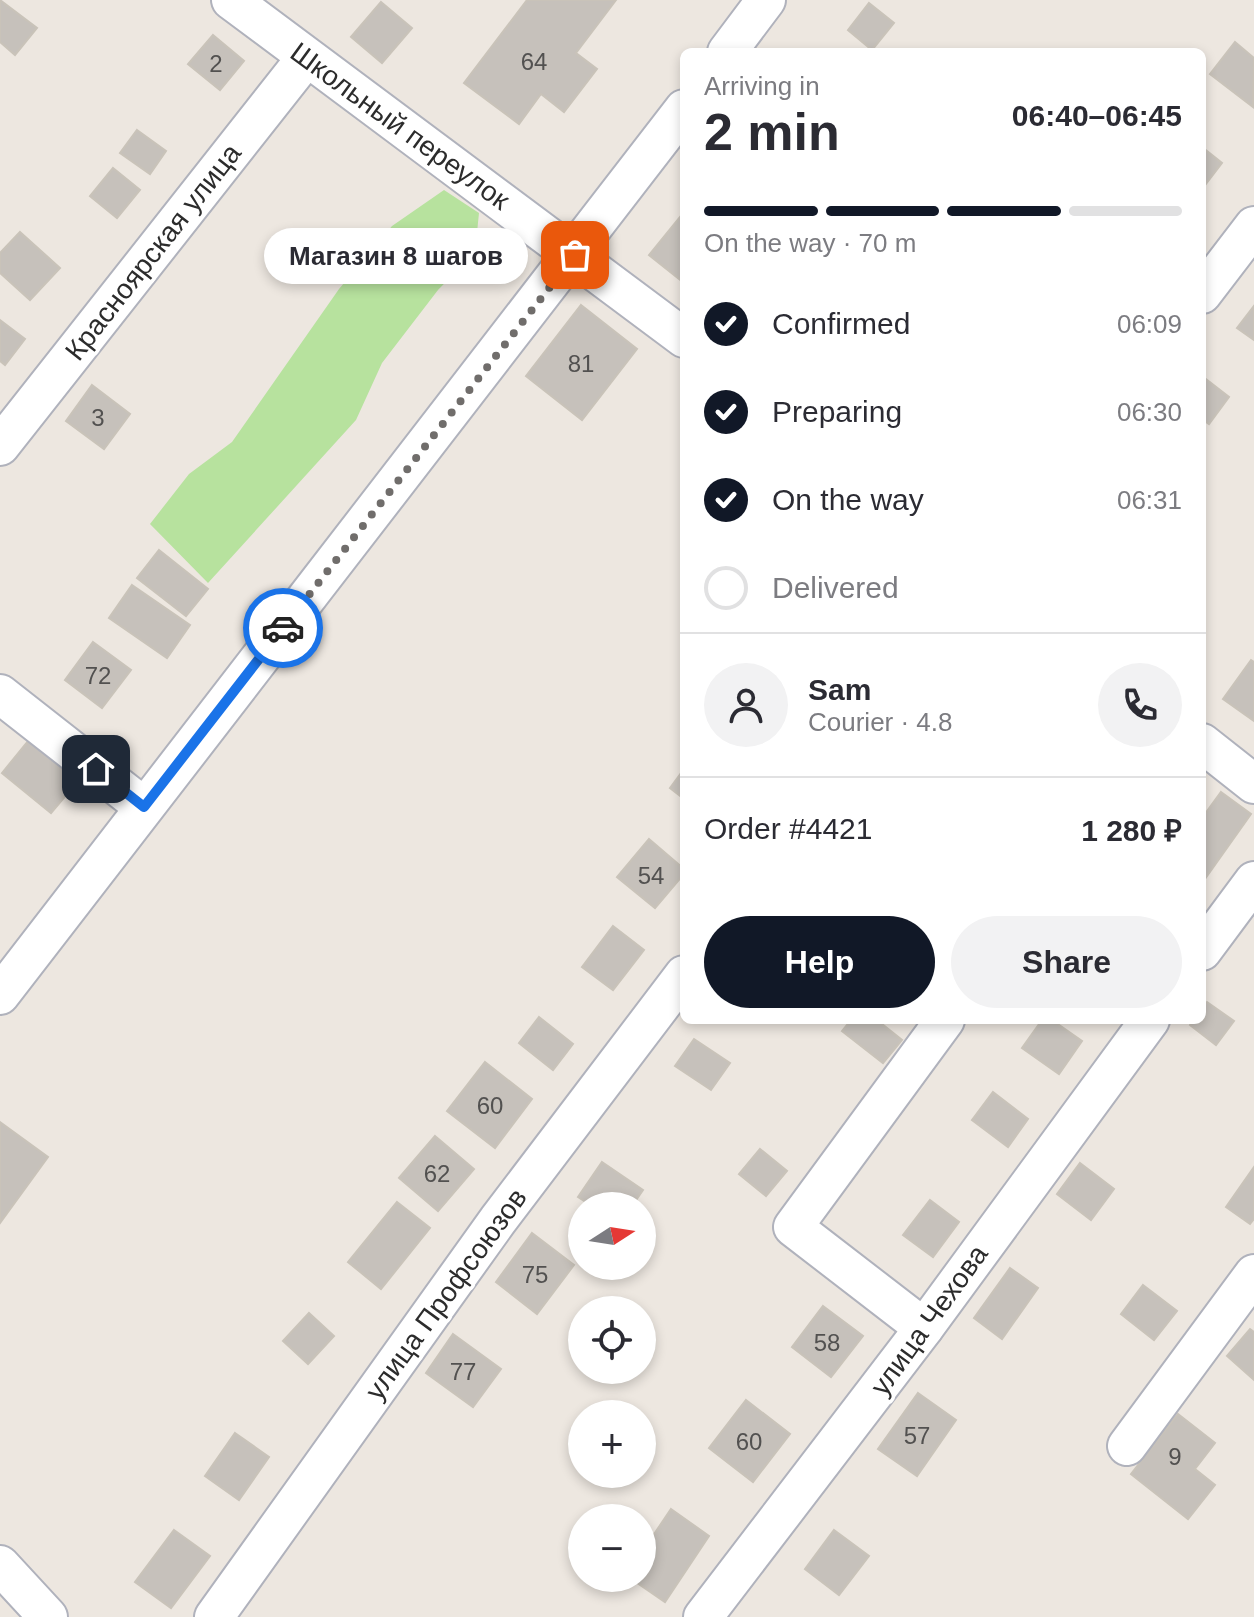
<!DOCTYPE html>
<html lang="en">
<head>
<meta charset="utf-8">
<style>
	:root { --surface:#fff; --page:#f2f2f3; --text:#2b2b33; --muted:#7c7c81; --line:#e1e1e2; --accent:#111827 }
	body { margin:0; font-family:Helvetica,sans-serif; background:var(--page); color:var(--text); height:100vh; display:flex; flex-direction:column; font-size:30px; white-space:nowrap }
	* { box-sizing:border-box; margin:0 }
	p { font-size:26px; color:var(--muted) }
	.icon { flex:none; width:44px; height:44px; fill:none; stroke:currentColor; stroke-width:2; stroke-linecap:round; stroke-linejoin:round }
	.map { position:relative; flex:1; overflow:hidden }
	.details { position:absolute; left:680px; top:48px; width:526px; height:976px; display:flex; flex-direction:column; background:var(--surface); border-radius:12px; box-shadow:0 4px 12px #0003 }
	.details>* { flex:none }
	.needle { width:52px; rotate:78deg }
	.controls { position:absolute; left:568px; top:1192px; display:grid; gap:16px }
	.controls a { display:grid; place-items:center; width:88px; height:88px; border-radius:50%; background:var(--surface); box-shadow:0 4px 12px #0003; font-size:40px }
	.pin { position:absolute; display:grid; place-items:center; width:68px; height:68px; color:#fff; margin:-34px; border-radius:16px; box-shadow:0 4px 12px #0006 }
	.courier { position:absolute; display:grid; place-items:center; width:80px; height:80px; margin:-40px; border:6px solid #1a73e8; border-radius:50%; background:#fff; color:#222; box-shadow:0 2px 10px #0007 }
	.bubble { position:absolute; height:56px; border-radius:28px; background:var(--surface); box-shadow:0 4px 12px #0003; font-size:26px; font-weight:600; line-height:56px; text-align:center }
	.summary em { font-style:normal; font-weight:600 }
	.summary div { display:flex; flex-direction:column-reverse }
	.summary { display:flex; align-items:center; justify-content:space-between; height:136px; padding:0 24px }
	h1 { font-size:52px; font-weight:600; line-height:60px }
	.bar { display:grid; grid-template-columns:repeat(4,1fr); gap:12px 8px; align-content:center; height:96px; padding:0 24px }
	.bar i { height:10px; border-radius:6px; background:var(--line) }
	.bar .active { background:var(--accent) }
	.bar p { grid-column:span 4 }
	.line { display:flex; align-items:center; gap:20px; padding:0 24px; border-top:2px solid var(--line) }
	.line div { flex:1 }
	.round { display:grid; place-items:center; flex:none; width:84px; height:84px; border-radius:42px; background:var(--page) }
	ol { padding:0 24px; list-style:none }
	li { display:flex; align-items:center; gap:24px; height:88px }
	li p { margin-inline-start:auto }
	li .icon { padding:8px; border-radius:50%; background:var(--accent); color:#fff; stroke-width:4 }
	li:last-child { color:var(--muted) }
	li i { width:44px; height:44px; border:4px solid var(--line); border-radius:50% }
	.action { display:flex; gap:16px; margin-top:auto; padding:16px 24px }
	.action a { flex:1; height:92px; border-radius:48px; background:var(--accent); color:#fff; font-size:32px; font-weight:600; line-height:92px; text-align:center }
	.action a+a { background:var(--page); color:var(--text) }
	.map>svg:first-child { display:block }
	.green { fill:#b7e29e }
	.building { fill:#c6c1bb; stroke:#c9c3b9; stroke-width:2 }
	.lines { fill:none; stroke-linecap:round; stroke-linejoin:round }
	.minor-casing { stroke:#b0b2bc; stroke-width:42 }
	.minor { stroke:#fff; stroke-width:38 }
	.done { stroke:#706d6b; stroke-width:8; stroke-dasharray:0 14.4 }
	.route { stroke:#1a73e8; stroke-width:10 }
	.labels { text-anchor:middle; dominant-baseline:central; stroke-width:7; stroke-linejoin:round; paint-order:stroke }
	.number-label { font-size:24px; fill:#525150 }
	.street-label { font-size:28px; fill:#2c2c2c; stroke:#fff }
</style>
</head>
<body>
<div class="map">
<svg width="1254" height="1617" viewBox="0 0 1254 1617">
	<rect width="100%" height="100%" fill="#ede7e0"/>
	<polygon class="green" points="444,190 479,213 475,252 438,290 382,363 356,420 208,583 150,524 189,474 232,442 339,289 392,226"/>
	<g class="building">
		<polygon points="0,0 37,28 15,55 0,42"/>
		<polygon points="527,0 616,0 576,53 597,69 564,112 541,94 519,124 464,83"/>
		<polygon points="381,2 412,28 382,63 351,37"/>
		<polygon points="869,3 894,23 872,50 848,30"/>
		<polygon points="213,35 244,61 220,90 188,64"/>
		<polygon points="1235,42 1254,58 1253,107 1210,74"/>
		<polygon points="137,130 166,151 150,174 120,153"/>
		<polygon points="1202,147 1222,163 1202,189"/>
		<polygon points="113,168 140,190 117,218 90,196"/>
		<polygon points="684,212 684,283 649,255"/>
		<polygon points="20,232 60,268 30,300 0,273 0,253"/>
		<polygon points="581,305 637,349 582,420 526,376"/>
		<polygon points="1254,306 1254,340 1237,328"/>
		<polygon points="0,320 25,339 5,365 0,361"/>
		<polygon points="1202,376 1229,397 1209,424 1202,419"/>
		<polygon points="92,385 130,414 104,449 66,421"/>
		<polygon points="159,550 208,589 186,616 137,578"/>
		<polygon points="132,585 190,625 167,658 109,618"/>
		<polygon points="93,642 131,670 102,708 65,680"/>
		<polygon points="1251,660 1254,662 1254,721 1223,699"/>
		<polygon points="29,740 78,781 51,813 2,773"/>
		<polygon points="684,769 684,799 670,788"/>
		<polygon points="1221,792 1251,814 1202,883 1202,818"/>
		<polygon points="649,839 684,869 684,874 655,908 617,877"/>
		<polygon points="613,926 644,950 613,990 582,967"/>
		<polygon points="1207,1002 1234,1021 1216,1045 1190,1025 1193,1020 1202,1020 1202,1008"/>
		<polygon points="539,1017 573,1044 553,1070 519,1043"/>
		<polygon points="851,1020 877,1020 902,1040 883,1063 842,1031"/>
		<polygon points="1042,1020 1052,1020 1082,1041 1059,1074 1022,1048"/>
		<polygon points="694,1039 730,1063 711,1090 675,1066"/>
		<polygon points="485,1062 532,1099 495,1148 447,1111"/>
		<polygon points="993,1092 1028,1119 1008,1147 972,1120"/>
		<polygon points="0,1122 48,1157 0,1223"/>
		<polygon points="435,1136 474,1169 438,1211 399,1178"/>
		<polygon points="760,1149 787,1171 766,1196 739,1174"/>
		<polygon points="602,1162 643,1190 632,1206 592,1206 578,1197"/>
		<polygon points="1080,1163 1114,1189 1091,1220 1057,1194"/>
		<polygon points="1254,1167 1254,1219 1250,1224 1226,1207"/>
		<polygon points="930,1200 959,1222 933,1257 903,1235"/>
		<polygon points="397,1202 430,1228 381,1289 348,1262"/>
		<polygon points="532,1233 574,1265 537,1314 496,1282"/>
		<polygon points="1010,1268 1038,1288 1002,1339 974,1318"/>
		<polygon points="1143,1285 1177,1311 1154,1340 1121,1314"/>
		<polygon points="823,1306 863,1336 831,1377 792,1347"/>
		<polygon points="309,1313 334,1336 308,1364 283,1341"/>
		<polygon points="1250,1329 1254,1332 1254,1380 1227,1356"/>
		<polygon points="453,1334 501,1369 473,1407 426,1373"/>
		<polygon points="918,1393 956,1420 917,1476 878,1449"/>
		<polygon points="746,1400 790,1434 753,1482 709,1448"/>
		<polygon points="1178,1414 1215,1443 1195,1469 1215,1485 1188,1519 1131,1474"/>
		<polygon points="235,1433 269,1457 239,1500 205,1476"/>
		<polygon points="671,1509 709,1536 665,1602 630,1578 642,1578 642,1552"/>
		<polygon points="174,1530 210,1556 171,1608 135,1582"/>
		<polygon points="834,1530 869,1556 839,1595 805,1569"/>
	</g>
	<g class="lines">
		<g class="minor-casing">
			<g id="minor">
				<polyline points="231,0 684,338"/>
				<polyline points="727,52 766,0"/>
				<polyline points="1202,294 1254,226"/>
				<polyline points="0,446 306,58"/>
				<polyline points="0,694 144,807"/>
				<polyline points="1202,743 1254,784"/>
				<polyline points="1202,951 1254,881"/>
				<polyline points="0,995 684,109"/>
				<polyline points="924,1328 793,1227 945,1020"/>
				<polyline points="1127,1446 1254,1274"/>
				<polyline points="0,1565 48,1617"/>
				<polyline points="214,1617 498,1220 684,975"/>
				<polyline points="703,1617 924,1328 1150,1020"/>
			</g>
		</g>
		<use href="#minor" class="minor"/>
	</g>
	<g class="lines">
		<polyline class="done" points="283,628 575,255"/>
		<polyline class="route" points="96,769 144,807 283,628"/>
	</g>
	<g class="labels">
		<g class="number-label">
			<text x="534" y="61">64</text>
			<text x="216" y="63">2</text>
			<text x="581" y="363">81</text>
			<text x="98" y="417">3</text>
			<text x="98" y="675">72</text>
			<text x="651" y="875">54</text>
			<text x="490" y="1105">60</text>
			<text x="437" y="1173">62</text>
			<text x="535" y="1274">75</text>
			<text x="827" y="1342">58</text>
			<text x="463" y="1371">77</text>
			<text x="917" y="1435">57</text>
			<text x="749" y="1441">60</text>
			<text x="1175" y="1456">9</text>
		</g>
		<g class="street-label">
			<text transform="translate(400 126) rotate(36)">Школьный переулок</text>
			<text transform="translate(153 252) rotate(-52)">Красноярская улица</text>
			<text transform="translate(446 1294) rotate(-54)">улица Профсоюзов</text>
			<text transform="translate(929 1320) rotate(-54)">улица Чехова</text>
		</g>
	</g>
</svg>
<div class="controls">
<a><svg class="needle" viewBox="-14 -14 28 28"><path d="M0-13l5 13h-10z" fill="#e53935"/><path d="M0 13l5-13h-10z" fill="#7c7c81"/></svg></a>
<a><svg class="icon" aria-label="locate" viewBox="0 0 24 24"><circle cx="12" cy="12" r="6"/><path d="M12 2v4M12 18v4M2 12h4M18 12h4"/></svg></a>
<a>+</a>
<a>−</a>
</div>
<div class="pin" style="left:575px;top:255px;background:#ea580c"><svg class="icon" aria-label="bag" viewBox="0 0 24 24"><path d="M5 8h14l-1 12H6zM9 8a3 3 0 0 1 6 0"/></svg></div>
<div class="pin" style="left:96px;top:769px;background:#1f2937"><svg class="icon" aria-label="home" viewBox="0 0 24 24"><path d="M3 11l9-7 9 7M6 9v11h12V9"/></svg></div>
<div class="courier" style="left:283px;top:628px"><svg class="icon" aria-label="car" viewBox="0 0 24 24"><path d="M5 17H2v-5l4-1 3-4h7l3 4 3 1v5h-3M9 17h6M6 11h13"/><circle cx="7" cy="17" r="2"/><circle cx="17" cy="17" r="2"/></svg></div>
<div class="bubble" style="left:264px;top:228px;width:264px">Магазин 8 шагов</div>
<section class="details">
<div class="summary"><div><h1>2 min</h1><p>Arriving in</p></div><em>06:40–06:45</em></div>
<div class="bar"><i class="active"></i><i class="active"></i><i class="active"></i><i></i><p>On the way · 70 m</p></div>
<ol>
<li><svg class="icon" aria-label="check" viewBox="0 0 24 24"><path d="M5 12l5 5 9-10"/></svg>Confirmed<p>06:09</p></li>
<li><svg class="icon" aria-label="check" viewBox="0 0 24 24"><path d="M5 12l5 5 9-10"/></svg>Preparing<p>06:30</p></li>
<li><svg class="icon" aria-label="check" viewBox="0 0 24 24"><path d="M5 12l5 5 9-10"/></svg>On the way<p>06:31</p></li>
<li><i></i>Delivered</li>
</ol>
<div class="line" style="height:144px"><a class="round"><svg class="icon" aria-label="person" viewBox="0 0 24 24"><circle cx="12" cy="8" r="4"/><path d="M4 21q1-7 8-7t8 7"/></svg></a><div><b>Sam</b><p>Courier · 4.8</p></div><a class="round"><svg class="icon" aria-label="phone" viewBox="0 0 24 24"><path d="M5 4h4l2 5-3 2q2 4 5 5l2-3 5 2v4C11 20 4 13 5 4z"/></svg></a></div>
<div class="line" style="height:104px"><div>Order #4421</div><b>1 280 ₽</b></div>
<div class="action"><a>Help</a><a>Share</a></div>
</section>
</div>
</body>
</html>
